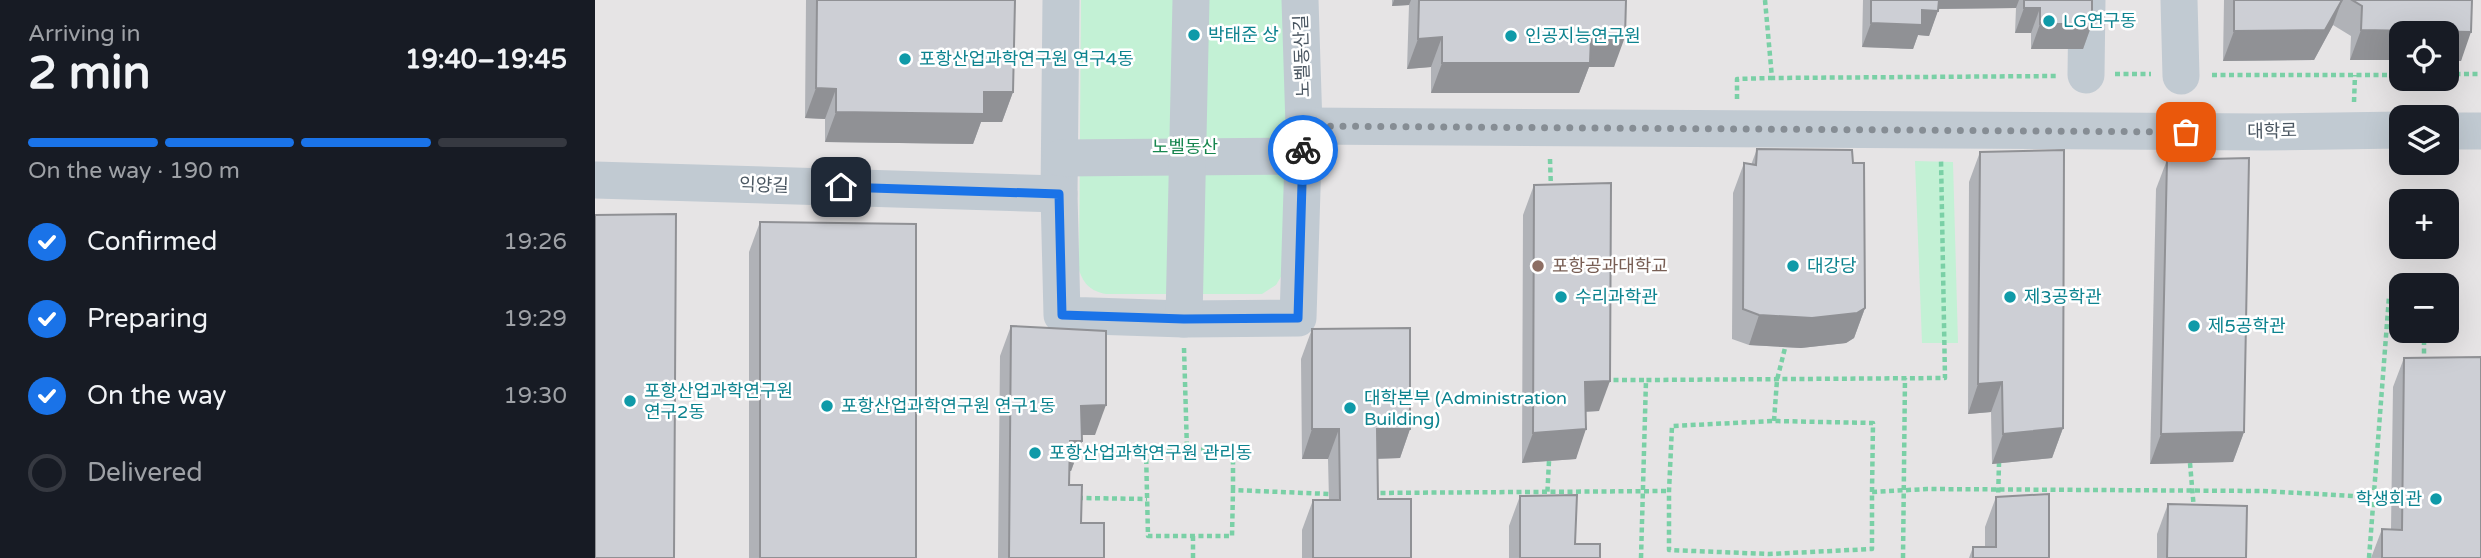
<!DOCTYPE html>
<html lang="en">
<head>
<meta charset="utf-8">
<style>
	:root { --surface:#171b24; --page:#20242c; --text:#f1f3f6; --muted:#9ea1a6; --line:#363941; --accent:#1a73e8 }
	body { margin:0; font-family:"Varela Round","Noto Sans KR",sans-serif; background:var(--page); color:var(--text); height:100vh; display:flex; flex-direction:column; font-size:26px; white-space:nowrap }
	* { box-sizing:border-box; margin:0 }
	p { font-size:23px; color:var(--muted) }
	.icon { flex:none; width:38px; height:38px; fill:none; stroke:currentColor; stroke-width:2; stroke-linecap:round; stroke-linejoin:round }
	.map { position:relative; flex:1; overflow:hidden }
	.drawer { display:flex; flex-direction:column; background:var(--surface); width:595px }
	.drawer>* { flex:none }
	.tools { position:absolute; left:1794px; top:21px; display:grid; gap:14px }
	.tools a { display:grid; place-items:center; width:70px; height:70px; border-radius:14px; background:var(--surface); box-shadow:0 7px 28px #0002; font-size:35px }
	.pin { position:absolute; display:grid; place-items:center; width:60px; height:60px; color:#fff; margin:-30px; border-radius:14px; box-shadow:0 4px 10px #0006 }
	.courier { position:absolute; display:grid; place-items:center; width:70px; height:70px; margin:-35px; border:5px solid #1a73e8; border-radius:50%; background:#fff; color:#222; box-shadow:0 2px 9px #0007 }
	.summary em { font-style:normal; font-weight:700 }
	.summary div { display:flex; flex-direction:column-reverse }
	.summary { display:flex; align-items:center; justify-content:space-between; height:119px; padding:0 28px }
	h1 { font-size:46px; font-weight:700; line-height:52px }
	.bar { display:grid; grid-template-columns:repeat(4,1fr); gap:10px 7px; align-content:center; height:84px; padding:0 28px }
	.bar i { height:9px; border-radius:5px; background:var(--line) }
	.bar .selected { background:var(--accent) }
	.bar p { grid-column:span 4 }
	ol { padding:0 28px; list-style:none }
	li { display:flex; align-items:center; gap:21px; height:77px }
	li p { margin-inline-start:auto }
	li .icon { padding:7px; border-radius:50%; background:var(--accent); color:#fff; stroke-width:4 }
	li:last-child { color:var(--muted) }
	li i { width:38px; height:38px; border:4px solid var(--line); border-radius:50% }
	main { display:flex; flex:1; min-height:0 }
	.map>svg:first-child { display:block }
	.education { fill:#e6e4e5; fill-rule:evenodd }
	.green { fill:#c3f1d5 }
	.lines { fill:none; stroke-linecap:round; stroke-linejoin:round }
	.path { stroke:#7ad0a6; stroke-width:4.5; stroke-dasharray:5 3.5; stroke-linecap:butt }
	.minor { stroke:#c1cad2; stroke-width:37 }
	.wall { fill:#b0b2b7 }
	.shaded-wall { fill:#909195 }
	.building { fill:#cdcfd5; stroke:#909195; stroke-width:2 }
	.done { stroke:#868d94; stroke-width:7; stroke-dasharray:0 12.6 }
	.route { stroke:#1a73e8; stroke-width:9 }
	.culture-dot { fill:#0f9aa8; stroke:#fff; stroke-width:2.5 }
	.education-dot { fill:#8d6e63; stroke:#fff; stroke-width:2.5 }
	.labels { text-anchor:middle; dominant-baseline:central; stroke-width:5; stroke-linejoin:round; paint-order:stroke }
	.culture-label { font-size:18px; fill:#0d838f; stroke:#fff; text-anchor:start }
	.street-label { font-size:18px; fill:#4a5661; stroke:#fff }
	.park-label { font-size:18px; fill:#17864f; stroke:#fff }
	.education-label { font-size:18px; fill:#785e54; stroke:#fff; text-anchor:start }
</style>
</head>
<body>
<main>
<section class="drawer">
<div class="summary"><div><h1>2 min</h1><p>Arriving in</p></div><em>19:40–19:45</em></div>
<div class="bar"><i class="selected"></i><i class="selected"></i><i class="selected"></i><i></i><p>On the way · 190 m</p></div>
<ol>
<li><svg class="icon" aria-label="check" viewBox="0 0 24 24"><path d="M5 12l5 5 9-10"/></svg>Confirmed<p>19:26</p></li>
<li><svg class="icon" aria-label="check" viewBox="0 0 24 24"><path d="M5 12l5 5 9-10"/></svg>Preparing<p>19:29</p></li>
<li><svg class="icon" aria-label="check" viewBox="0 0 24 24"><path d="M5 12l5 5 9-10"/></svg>On the way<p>19:30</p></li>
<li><i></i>Delivered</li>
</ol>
</section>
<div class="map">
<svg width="1886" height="558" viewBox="0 0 1886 558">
	<rect width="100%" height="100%" fill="#f5f3f3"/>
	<path class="education" d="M0 0H1886V558H0ZM1806 33H1852V79H1806ZM1806 117H1852V163H1806ZM1806 201H1852V247H1806ZM1806 285H1852V331H1806Z"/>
	<g class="green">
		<path d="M486 0H696L690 270 681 285 667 294H511C496 291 489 285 484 270Z"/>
		<polygon points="1320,161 1358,162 1363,343 1327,343"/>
	</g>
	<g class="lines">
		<g class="path">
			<polyline points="1170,0 1177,78 1462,76"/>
			<polyline points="1520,74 1556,74"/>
			<polyline points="1852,74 1886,74"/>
			<polyline points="1617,75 1806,75"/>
			<polyline points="1142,99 1142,79 1177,78"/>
			<polyline points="1759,102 1760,75"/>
			<polyline points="955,159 956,189"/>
			<polyline points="589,348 592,450"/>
			<polyline points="1829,362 1829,331"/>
			<polyline points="1010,380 1051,380"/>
			<polyline points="1179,421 1182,380 1190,348"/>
			<polyline points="1595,463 1599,510"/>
			<polyline points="638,490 638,449 551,451 553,536 637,536 638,490 734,494"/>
			<polyline points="1277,492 1278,423 1179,421 1077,426 1074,491 1074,550 1174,554 1277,549 1277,492 1332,489 1668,491 1777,497"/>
			<polyline points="777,493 1074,491"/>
			<polyline points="483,498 552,499"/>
			<polyline points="952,500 954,461"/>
			<polyline points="1403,501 1404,463"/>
			<polyline points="598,536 598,558"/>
			<polyline points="1046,558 1051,380 1350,378 1346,159"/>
			<polyline points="1308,558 1310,378"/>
			<polyline points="1774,558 1794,297 1806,297"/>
		</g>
		<g class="minor">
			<polyline points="466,0 464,194 467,315 589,319 703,318 709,126 705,0"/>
			<polyline points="1584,0 1586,76"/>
			<polyline points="1491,75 1492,0"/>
			<polyline points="709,126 1668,132 1806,130"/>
			<polyline points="1852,131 1886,131"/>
			<polyline points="466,158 708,156"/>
			<polyline points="0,180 464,194"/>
			<polyline points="589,319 596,0"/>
		</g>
	</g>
	<g class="wall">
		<polygon points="211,0 420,0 418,92 407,122 386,122 378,144 230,142 230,119 210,118"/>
		<polygon points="797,0 1031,0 1019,67 994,67 984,93 836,93 836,67 812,69 814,5 797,6"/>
		<polygon points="1268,0 1497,0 1497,24 1488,49 1436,49 1436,33 1420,33 1421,8 1343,9 1334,36 1323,35 1318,49 1267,47"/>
		<polygon points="1629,0 1877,0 1866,61 1806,33 1806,60 1755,60 1756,36 1738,25 1719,60 1628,61"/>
		<polygon points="1162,149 1270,308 1259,338 1251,343 1206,348 1154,345 1137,339 1138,193 1149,163 1156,165"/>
		<polygon points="1385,152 1468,428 1457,458 1397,464 1396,412 1373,414 1374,182"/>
		<polygon points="1572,160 1649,432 1638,462 1555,464 1561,189"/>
		<polygon points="939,185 1004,411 991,412 981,459 927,463 928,215"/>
		<polygon points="165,222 321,558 154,558 154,252"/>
		<polygon points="416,326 500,435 487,435 487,441 476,471 474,471 474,485 486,523 509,558 403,558 405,356"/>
		<polygon points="717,329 815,429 805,458 783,459 783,499 816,558 707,558 707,530 718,500 734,500 733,459 707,459 706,359"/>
		<polygon points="1809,358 1886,558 1776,558 1787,529 1796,529 1798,387"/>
		<polygon points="925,496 980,544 1005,558 914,558 914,526"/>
		<polygon points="1401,497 1454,558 1374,558 1378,547 1390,547 1390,527"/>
		<polygon points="1573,504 1651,558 1562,558 1562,534"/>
	</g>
	<g class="shaded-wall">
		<polygon points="799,0 816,0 814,5 797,6"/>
		<polygon points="1339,0 1424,0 1421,8 1336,9"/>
		<polygon points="1747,0 1738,25 1719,60 1628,61 1639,31"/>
		<polygon points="1429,8 1445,8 1436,33 1420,33"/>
		<polygon points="1327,10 1343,11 1334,36 1323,35 1318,49 1267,47 1276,23"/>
		<polygon points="1445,24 1497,24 1488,49 1436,49"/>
		<polygon points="1766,30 1876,32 1866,61 1852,61 1852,33 1806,33 1806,60 1755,60"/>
		<polygon points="847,37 836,67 812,69 823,39"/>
		<polygon points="996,37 1030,37 1019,67 994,67 984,93 836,93 847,63"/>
		<polygon points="221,88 241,89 230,119 210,118"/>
		<polygon points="389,92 418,92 407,122 386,122 378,144 230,142 241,112"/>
		<polygon points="1270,308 1259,338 1251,343 1206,348 1154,345 1164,315"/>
		<polygon points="1015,381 1004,411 979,412 990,382"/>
		<polygon points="1407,382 1396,412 1373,414 1383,384"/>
		<polygon points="511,405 500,435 476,435 486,406"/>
		<polygon points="1468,428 1457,458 1397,464 1408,434"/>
		<polygon points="717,429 744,429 733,459 707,459"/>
		<polygon points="782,429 815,429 805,458 772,459"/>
		<polygon points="991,429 981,459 927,463 938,433"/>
		<polygon points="1649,432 1638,462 1555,464 1566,434"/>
		<polygon points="475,441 487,441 476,471 464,470"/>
	</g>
	<g class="building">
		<polygon points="222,0 420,0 418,92 389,92 389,114 241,112 241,89 221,88"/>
		<polygon points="824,0 1031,0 1030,37 996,37 995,63 847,63 847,37 823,39"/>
		<polygon points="1276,0 1344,0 1343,11 1327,10 1327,25 1276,23"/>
		<polygon points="1429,0 1497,0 1497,24 1445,24 1445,8 1429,8"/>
		<polygon points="1639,0 1747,0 1730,30 1639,31"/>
		<polygon points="1757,0 1877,0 1876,32 1766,30 1767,6"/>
		<polygon points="1162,149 1257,150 1258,163 1269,163 1270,308 1262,313 1217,318 1164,315 1148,309 1149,163 1161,165"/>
		<polygon points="1469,150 1468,428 1408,434 1407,382 1383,384 1385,152"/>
		<polygon points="1654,158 1649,432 1566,434 1572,160"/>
		<polygon points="1016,183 1015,381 990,382 991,429 938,433 939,185"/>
		<polygon points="81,214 79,558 0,558 0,215"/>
		<polygon points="165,222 321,224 321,558 165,558"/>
		<polygon points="416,326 511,331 511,405 486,406 487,441 475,441 474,485 487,485 486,523 509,523 509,558 414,558"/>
		<polygon points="815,328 815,429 782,429 783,499 816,499 816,558 718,558 718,500 745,500 744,429 717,429 717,329"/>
		<polygon points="1886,357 1886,558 1787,558 1787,529 1807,530 1809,358"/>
		<polygon points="1454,494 1454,558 1378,558 1378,547 1401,547 1401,497"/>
		<polygon points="982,495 980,544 1005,544 1005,558 925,558 925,496"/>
		<polygon points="1573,504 1652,506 1651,558 1572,558"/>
	</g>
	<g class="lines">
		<polyline class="done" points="708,150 709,126 1591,132"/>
		<polyline class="route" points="246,187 464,194 467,315 589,319 703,318 708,150"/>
	</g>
	<g class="culture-dot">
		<circle cx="1454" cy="21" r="7"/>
		<circle cx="599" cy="35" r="7"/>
		<circle cx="916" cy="36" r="7"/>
		<circle cx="310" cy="59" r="7"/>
		<circle cx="1198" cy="266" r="7"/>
		<circle cx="966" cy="297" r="7"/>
		<circle cx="1415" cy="297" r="7"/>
		<circle cx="1599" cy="326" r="7"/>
		<circle cx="35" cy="401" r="7"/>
		<circle cx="232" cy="406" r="7"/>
		<circle cx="755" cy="408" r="7"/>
		<circle cx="440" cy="453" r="7"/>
		<circle cx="1841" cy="499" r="7"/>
	</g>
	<circle class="education-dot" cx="943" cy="266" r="7"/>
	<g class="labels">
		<g class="culture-label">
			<text x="1468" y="21">LG연구동</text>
			<text x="613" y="35">박태준 상</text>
			<text x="930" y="36">인공지능연구원</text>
			<text x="324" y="59">포항산업과학연구원 연구4동</text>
			<text x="1212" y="266">대강당</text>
			<text x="980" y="297">수리과학관</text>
			<text x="1429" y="297">제3공학관</text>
			<text x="1613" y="326">제5공학관</text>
			<text x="49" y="391">포항산업과학연구원<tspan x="49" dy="21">연구2동</tspan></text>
			<text x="769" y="398">대학본부 (Administration<tspan x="769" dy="21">Building)</tspan></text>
			<text x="246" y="406">포항산업과학연구원 연구1동</text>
			<text x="454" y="453">포항산업과학연구원 관리동</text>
			<text x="1827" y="499" text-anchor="end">학생회관</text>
		</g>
		<g class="street-label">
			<text transform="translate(707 56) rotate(-92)">노벨동산길</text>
			<text transform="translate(1677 131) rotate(-1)">대학로</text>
			<text transform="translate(169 185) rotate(2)">익양길</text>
		</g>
		<g class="park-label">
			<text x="590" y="147">노벨동산</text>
		</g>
		<g class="education-label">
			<text x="957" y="266">포항공과대학교</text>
		</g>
	</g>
</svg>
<div class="tools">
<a><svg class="icon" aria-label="locate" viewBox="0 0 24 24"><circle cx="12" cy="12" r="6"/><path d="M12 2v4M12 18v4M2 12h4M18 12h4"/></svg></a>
<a><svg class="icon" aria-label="layers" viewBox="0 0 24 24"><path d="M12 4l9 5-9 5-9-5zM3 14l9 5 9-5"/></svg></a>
<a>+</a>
<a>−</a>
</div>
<div class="pin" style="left:1591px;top:132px;background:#ea580c"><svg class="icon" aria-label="bag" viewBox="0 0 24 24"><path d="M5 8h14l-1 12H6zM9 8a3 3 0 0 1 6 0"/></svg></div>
<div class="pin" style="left:246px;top:187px;background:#1f2937"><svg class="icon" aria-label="home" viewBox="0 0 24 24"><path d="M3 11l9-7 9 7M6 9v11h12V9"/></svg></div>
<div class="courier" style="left:708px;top:150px"><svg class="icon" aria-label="bike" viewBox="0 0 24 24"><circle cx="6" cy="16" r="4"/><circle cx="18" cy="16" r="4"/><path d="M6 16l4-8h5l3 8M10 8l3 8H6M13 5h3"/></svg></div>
</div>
</main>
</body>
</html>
